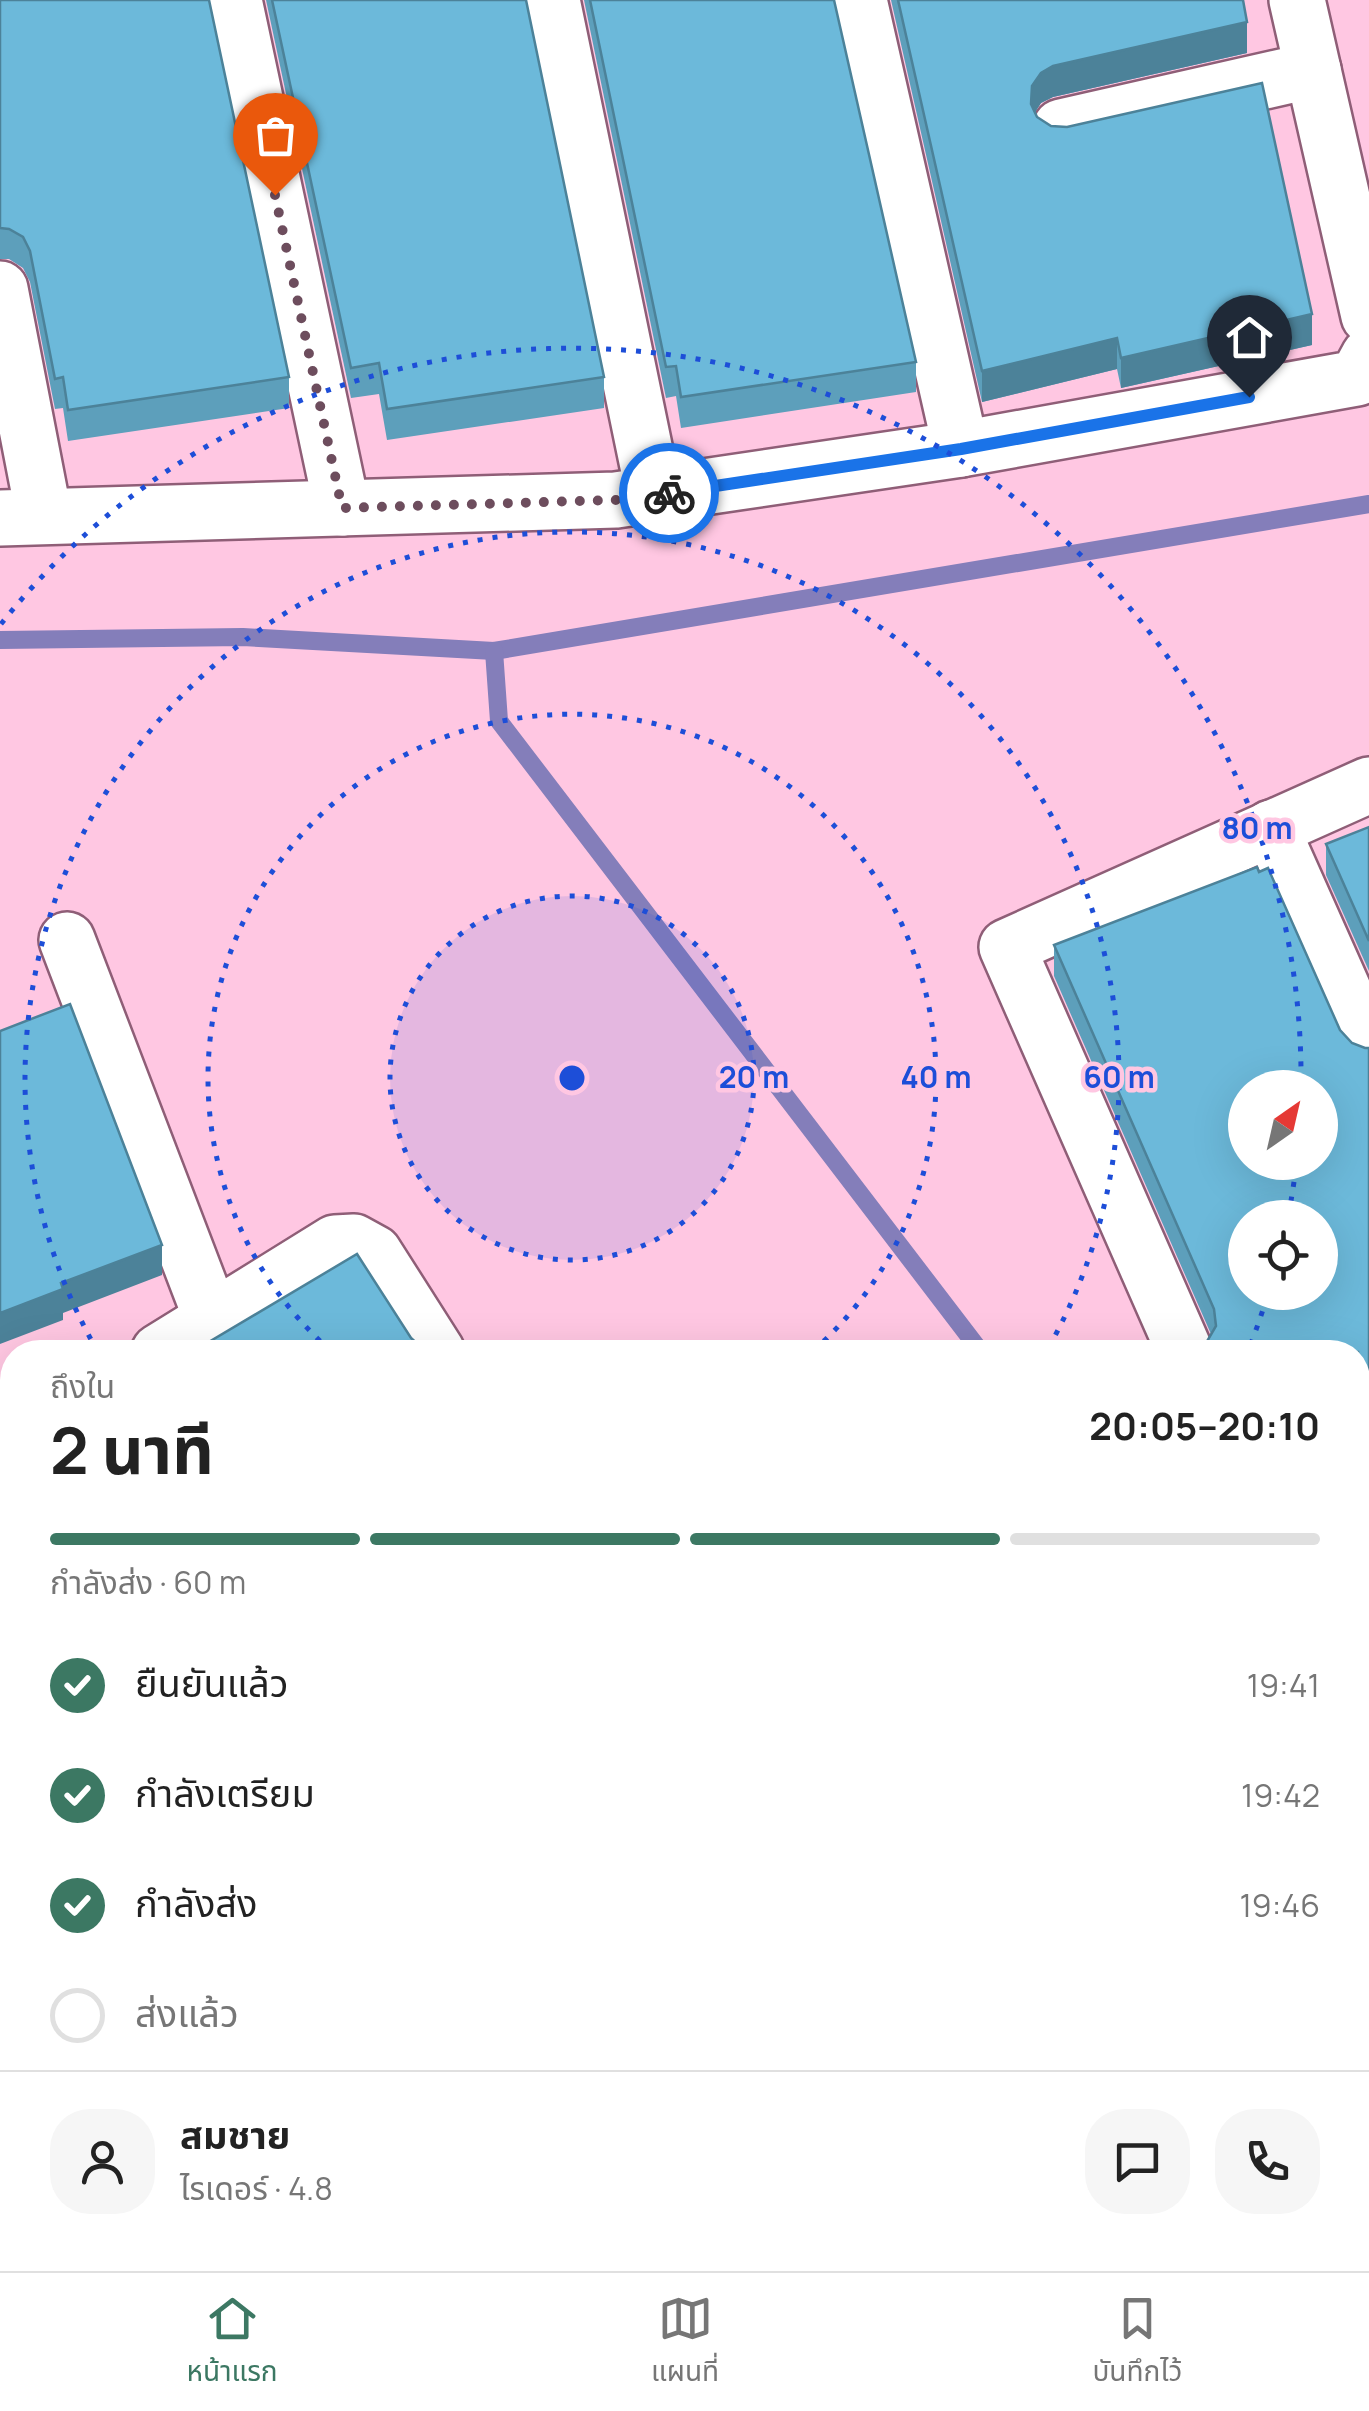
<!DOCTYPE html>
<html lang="th">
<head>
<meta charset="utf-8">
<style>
	:root { --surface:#fff; --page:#f6f6f6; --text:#222; --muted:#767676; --line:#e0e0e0; --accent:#3c7863 }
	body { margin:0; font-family:Manrope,"Noto Sans Thai",sans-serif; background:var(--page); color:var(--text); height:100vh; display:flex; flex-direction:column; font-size:38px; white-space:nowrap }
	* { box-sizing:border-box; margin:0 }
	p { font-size:32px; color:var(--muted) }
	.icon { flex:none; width:55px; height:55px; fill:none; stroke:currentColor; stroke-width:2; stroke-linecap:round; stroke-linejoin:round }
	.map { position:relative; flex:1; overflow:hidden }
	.panel { position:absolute; left:0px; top:1340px; width:1370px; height:932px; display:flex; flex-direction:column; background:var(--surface); border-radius:40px 40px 0 0; box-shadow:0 10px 40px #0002 }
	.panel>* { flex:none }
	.needle { width:65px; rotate:34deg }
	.tools { position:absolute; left:1228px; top:1070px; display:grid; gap:20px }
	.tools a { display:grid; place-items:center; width:110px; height:110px; border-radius:50%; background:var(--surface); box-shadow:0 10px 40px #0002; font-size:50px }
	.pin { position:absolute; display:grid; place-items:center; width:85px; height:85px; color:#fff; margin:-102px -42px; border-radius:50% 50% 50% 0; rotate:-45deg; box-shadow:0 0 10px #0007 }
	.pin .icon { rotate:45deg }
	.courier { position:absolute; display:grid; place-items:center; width:100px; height:100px; margin:-50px; border:8px solid #1a73e8; border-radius:50%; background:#fff; color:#222; box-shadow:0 2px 12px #0007 }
	.head em { font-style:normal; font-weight:700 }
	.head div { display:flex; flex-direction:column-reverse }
	.head { display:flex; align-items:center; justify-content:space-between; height:170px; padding:0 50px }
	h1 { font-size:65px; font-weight:700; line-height:75px }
	.bar { display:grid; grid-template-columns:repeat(4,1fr); gap:15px 10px; align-content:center; height:120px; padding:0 50px }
	.bar i { height:12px; border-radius:8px; background:var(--line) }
	.bar .active { background:var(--accent) }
	.bar p { grid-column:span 4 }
	.line { display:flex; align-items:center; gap:25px; padding:0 50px; border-top:2px solid var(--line) }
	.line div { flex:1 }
	.round { display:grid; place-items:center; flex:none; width:105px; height:105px; border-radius:40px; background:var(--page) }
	ol { padding:0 50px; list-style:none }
	li { display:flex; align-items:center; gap:30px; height:110px }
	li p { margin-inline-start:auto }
	li .icon { padding:10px; border-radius:50%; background:var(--accent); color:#fff; stroke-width:4 }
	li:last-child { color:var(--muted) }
	li i { width:55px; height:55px; border:5px solid var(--line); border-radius:50% }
	.tab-bar { display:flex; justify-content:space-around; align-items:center; height:140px; border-top:2px solid var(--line); background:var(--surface); font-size:28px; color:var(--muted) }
	.tab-bar a { display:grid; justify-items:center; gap:5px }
	.tab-bar .active { color:var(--accent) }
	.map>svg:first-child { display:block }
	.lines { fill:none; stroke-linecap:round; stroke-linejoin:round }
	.stream { stroke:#847eba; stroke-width:18 }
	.minor-casing { stroke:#8f5e77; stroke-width:60 }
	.minor { stroke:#fff; stroke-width:55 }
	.wall { fill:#5d9fbb }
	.shaded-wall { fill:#4c8299 }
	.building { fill:#6cb9da; stroke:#4c8299; stroke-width:2.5; fill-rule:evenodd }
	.done { stroke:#6d4d5d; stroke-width:10; stroke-dasharray:0 18 }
	.route { stroke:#1a73e8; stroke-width:12 }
	.ring { fill:none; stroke:#1d4ed8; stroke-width:5; stroke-dasharray:5 10 }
	.centre { fill:#1d4ed8; stroke:#ffc7e2; stroke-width:5 }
	.ring-label { font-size:30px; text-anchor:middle; font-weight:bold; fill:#1d4ed8; stroke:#ffc7e2; stroke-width:9; stroke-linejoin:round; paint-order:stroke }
</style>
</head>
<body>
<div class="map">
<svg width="1369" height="2271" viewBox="0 0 1369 2271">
	<rect width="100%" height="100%" fill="#ffc7e2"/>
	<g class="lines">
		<g class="stream">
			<polyline points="0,640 243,637 494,651 1369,504"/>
			<polyline points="494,651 499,721 981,1352"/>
			<polyline points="1358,1859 1369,1876"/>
			<polyline points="1358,2129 1369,2124"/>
		</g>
		<g class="minor-casing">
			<g id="minor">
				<polyline points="234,0 342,508"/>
				<polyline points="552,0 654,495"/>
				<polyline points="859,0 961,449"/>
				<polyline points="1297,0 1369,316"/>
				<polyline points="1061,127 1313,70"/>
				<polyline points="0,289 44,516"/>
				<polyline points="0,518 616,500 961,449 1357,378 1369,356"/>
				<polyline points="1271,828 1369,1048"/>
				<polyline points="67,940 212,1319"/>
				<polyline points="159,1352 335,1243 354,1242 374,1253 437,1352"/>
				<polyline points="1185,1352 1007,947 1369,785"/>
				<polyline points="0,1452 12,1444"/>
				<polyline points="0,1792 12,1813"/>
				<polyline points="1358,2005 1369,1999"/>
			</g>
		</g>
		<use href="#minor" class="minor"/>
	</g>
	<g class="wall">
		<polygon points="0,0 289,377 289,408 68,441 63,408 55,409 30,282 23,268 9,259 0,259"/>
		<polygon points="266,0 526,0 604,377 604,408 387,440 379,394 351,398"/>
		<polygon points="584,0 834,0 916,362 916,392 681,428 676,396 666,398"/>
		<polygon points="891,0 1243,0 1247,53 1053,97 1041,103 1035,112 1037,117 1312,345 1121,388 1117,369 982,402"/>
		<polygon points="1369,827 1369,971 1326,875 1326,844"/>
		<polygon points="1054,945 1340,1030 1358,1352 1206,1352 1206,1343 1211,1334 1054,976"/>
		<polygon points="12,1534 12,1700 0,1680 0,1541"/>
		<polygon points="0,1835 119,2271 0,2271"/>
	</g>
	<g class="shaded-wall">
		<polygon points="1247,22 1247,53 1053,97 1041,103 1032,117 1032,86 1041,73 1053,66"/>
		<polygon points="1312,314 1312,345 1121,388 1121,358"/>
		<polygon points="1117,338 1117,369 982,402 982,371"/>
		<polygon points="162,1245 162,1275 63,1313 63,1320 0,1344 0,1313 61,1283"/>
		<polygon points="1369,1476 1369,1507 1358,1511 1358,1481"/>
		<polygon points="86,2260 137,2260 119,2271 68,2271"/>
	</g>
	<g class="building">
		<polygon points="0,0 209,0 289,377 68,410 63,377 55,379 30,251 23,237 9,229 0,228"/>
		<polygon points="272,0 526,0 604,377 387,409 379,363 351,368"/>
		<polygon points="590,0 834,0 916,362 681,397 676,366 666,367"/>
		<polygon points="898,0 1243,0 1247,22 1053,66 1041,73 1032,86 1031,104 1037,117 1051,126 1067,127 1262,83 1312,314 1121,358 1117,338 982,371"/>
		<polygon points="1369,827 1369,941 1326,844"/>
		<path d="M1257 867 1259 872 1268 868 1340 1030 1352 1043 1365 1048H1369V1476L1358 1481V1352H1210L1206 1343 1216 1326 1214 1309 1054 945ZM1245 1088H1320V1162H1245ZM1245 1218H1320V1292H1245Z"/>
		<polygon points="70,1004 162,1245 61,1283 63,1289 0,1313 0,1031"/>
		<polygon points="357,1254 411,1338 423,1349 440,1352 192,1352"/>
		<polygon points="12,1534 12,1669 0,1649 0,1541"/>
		<polygon points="0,1835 12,1856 12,2260 86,2260 68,2271 9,2271 0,2255"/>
	</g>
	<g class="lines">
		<polyline class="done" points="275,195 342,508 616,500 669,493"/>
		<polyline class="route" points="669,493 961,449 1249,397"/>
	</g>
	<circle cx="572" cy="1078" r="182" fill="#1d4ed8" fill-opacity=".12"/>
	<g class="ring">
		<circle cx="572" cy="1078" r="182"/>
		<path d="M331 1351A364 364 0 1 1 813 1351"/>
		<path d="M98 1352A547 547 0 1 1 1046 1352"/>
		<path d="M1296 1167A729 729 0 0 1 1288 1217M1267 1297A729 729 0 0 1 1248 1351M1 624A729 729 0 0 1 1301 1084"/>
	</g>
	<circle cx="572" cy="1078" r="15" class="centre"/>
	<g class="ring-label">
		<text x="1257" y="839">80 m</text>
		<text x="754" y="1088">20 m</text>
		<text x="936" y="1088">40 m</text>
		<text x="1119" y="1088">60 m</text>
	</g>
</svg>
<div class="tools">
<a><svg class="needle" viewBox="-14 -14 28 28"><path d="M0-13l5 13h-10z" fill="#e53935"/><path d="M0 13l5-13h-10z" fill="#767676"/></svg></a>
<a><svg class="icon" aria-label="locate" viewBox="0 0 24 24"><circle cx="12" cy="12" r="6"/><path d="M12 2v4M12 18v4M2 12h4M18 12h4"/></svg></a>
</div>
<div class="pin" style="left:275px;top:195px;background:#ea580c"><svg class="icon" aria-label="bag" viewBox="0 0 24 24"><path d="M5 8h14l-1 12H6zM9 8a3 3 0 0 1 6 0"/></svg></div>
<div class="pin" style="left:1249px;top:397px;background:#1f2937"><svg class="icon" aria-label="home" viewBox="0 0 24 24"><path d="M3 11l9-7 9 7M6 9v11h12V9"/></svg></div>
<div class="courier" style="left:669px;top:493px"><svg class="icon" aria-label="bike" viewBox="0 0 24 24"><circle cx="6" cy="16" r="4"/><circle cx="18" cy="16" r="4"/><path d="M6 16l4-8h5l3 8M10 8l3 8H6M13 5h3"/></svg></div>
<section class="panel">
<div class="head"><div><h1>2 นาที</h1><p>ถึงใน</p></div><em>20:05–20:10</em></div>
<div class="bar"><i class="active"></i><i class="active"></i><i class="active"></i><i></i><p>กำลังส่ง · 60 m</p></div>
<ol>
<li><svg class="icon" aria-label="check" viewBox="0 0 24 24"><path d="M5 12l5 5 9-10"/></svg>ยืนยันแล้ว<p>19:41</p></li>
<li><svg class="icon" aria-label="check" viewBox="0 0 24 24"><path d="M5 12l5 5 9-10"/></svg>กำลังเตรียม<p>19:42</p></li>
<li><svg class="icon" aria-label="check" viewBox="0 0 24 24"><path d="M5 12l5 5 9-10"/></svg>กำลังส่ง<p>19:46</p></li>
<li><i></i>ส่งแล้ว</li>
</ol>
<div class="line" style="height:180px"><a class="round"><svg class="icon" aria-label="person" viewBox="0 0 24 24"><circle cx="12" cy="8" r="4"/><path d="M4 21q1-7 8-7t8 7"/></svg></a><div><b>สมชาย</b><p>ไรเดอร์ · 4.8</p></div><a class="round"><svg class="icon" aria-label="chat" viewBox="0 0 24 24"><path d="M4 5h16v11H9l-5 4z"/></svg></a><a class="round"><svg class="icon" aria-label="phone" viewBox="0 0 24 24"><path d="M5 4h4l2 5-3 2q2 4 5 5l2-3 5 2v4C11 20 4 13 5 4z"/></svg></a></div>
</section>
</div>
<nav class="tab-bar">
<a class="active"><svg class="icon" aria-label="home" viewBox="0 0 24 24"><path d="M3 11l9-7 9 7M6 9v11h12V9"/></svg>หน้าแรก</a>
<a><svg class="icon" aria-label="map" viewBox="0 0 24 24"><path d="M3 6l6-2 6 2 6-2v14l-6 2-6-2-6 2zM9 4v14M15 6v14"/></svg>แผนที่</a>
<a><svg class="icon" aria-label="saved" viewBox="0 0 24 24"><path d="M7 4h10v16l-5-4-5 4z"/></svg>บันทึกไว้</a>
</nav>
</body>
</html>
